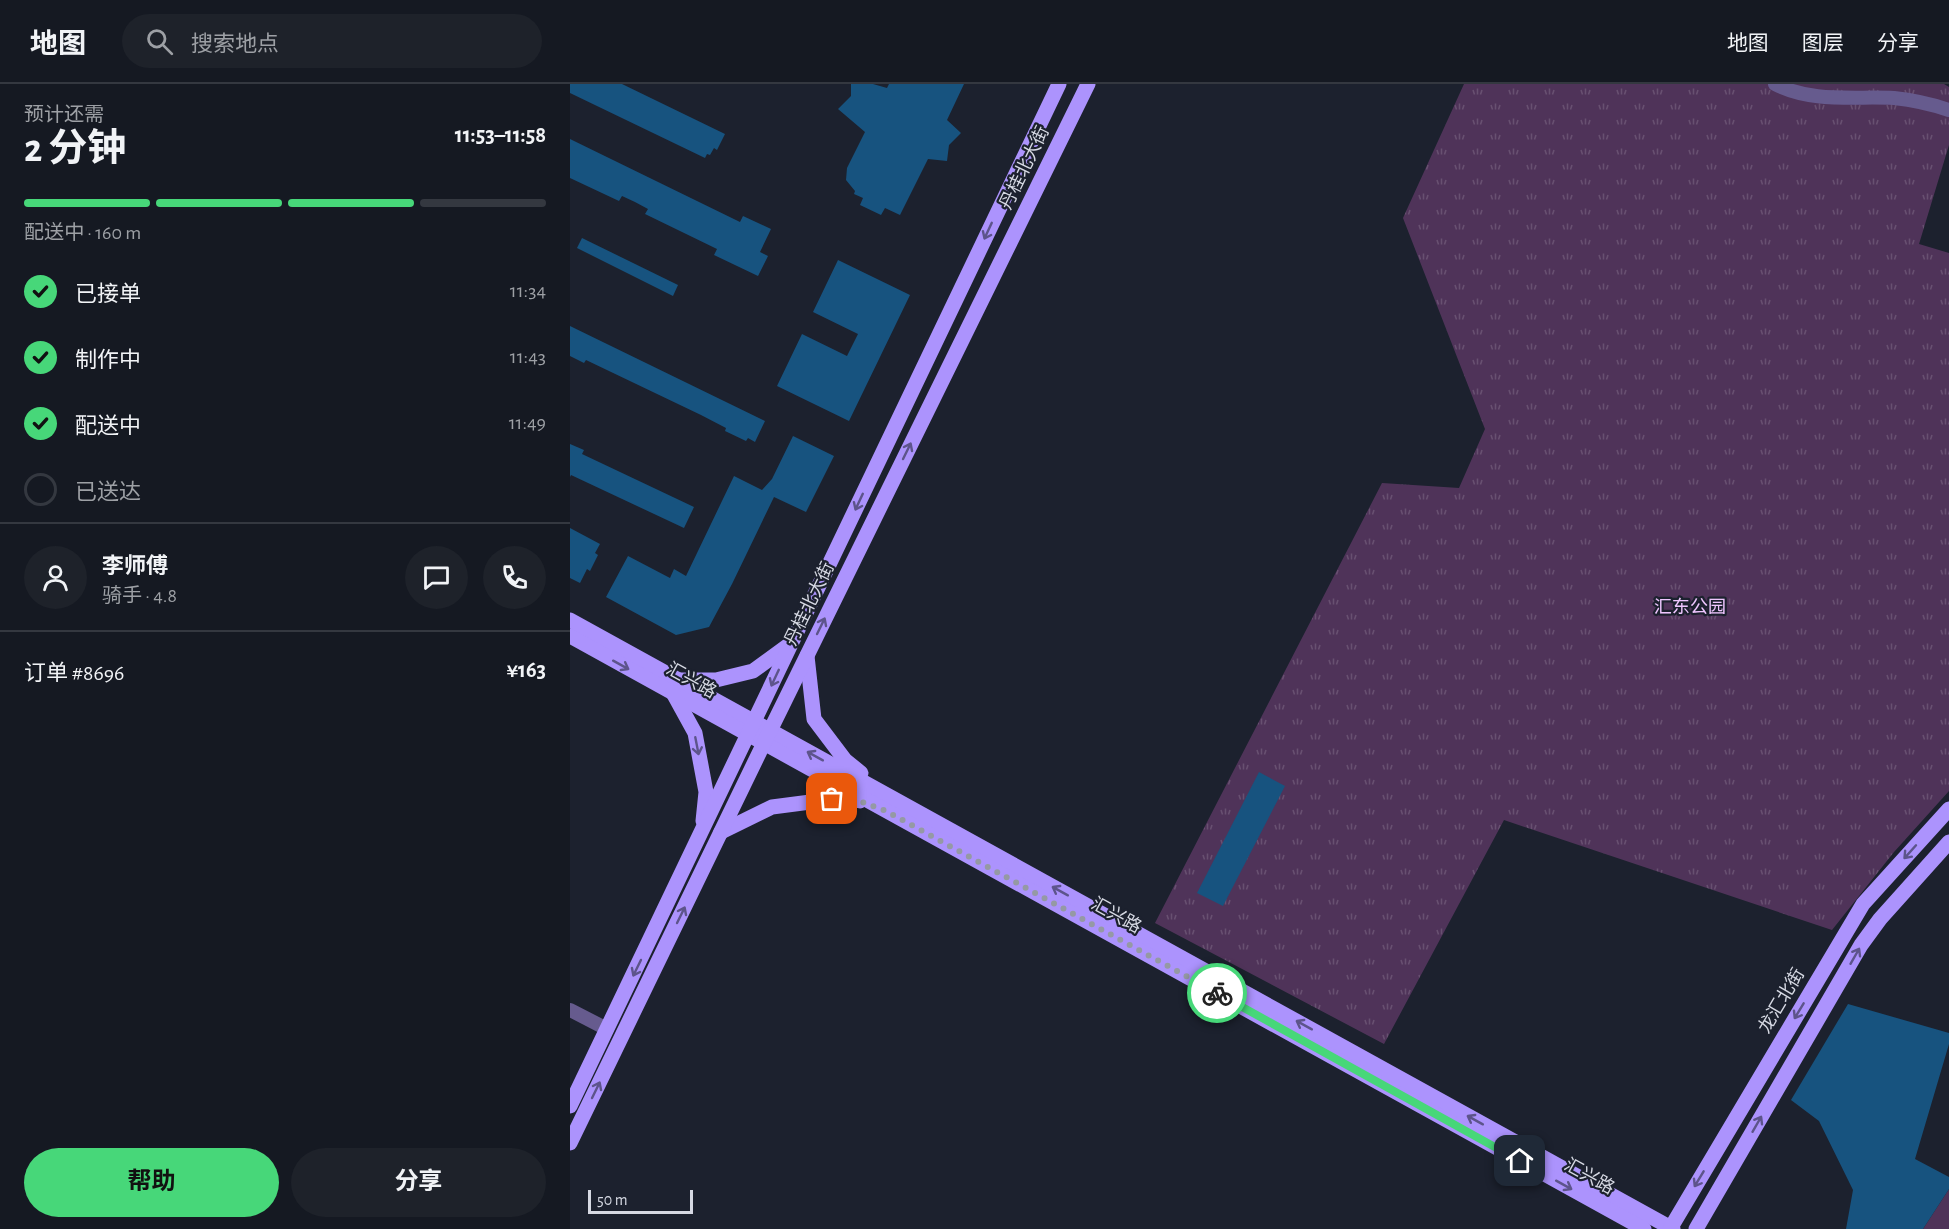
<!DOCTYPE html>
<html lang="zh">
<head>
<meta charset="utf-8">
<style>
	:root { --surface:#151922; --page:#1e222a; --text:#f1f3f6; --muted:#9da0a5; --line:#343840; --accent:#47d779 }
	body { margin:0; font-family:"Alegreya Sans","Noto Sans SC",sans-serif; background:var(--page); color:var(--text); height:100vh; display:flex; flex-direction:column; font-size:22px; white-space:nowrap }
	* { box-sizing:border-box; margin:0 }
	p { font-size:20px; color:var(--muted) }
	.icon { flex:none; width:33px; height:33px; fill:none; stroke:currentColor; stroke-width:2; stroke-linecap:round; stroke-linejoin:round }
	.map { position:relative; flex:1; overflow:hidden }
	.details { display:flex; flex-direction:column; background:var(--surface); width:570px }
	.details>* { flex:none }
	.scale { position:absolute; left:18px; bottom:15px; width:105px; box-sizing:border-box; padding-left:6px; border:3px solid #d6d9e3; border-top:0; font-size:16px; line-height:21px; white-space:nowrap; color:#d6d9e3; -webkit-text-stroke:4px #1c212e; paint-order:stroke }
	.pin { position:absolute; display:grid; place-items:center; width:51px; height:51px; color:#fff; margin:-26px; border-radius:12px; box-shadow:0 3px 9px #0006 }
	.courier { position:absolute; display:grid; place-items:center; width:60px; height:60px; margin:-30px; border:4px solid #47d779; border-radius:50%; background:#fff; color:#222; box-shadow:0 2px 8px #0007 }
	.headline em { font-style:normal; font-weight:700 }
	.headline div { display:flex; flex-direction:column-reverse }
	.headline { display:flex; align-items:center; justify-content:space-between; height:102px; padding:0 24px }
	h1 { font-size:39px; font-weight:700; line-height:45px }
	.bar { display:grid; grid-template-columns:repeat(4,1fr); gap:9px 6px; align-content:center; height:72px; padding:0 24px }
	.bar i { height:8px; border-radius:4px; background:var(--line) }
	.bar .current { background:var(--accent) }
	.bar p { grid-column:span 4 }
	.line { display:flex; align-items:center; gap:15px; padding:0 24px; border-top:2px solid var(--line) }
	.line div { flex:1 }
	.round { display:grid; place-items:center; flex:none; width:63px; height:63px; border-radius:32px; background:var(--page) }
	ol { padding:0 24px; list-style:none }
	li { display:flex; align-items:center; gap:18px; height:66px }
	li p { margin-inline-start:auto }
	li .icon { padding:6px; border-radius:50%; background:var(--accent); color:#111; stroke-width:4 }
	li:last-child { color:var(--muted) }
	li i { width:33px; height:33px; border:3px solid var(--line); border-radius:50% }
	.button { display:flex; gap:12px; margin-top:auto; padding:12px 24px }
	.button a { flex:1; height:69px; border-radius:36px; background:var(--accent); color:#111; font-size:24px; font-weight:700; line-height:69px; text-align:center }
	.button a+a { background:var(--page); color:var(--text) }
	header { display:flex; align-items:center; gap:36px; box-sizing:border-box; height:84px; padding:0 30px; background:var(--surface); border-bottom:2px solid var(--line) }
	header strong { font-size:28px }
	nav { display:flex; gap:33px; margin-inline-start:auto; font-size:21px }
	.search { width:420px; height:54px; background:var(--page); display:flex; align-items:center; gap:15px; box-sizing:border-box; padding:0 21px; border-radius:33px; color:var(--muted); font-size:22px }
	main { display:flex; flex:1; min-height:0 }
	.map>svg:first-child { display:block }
	.green { fill:#4f3359 }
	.park { fill:url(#park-tufts) }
	.building { fill:#17537f }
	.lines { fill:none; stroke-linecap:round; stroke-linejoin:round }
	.minor { stroke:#665b8e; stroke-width:14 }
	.major { stroke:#ac93fd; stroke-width:15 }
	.oneway { stroke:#5d548b }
	.done { stroke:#9599a4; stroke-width:6; stroke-dasharray:0 10.8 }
	.route { stroke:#47d779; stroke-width:8 }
	.labels { text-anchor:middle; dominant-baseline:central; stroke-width:4.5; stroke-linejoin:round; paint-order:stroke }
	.street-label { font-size:18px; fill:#d6d9e3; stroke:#1c212e }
	.park-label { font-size:18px; fill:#efc6ff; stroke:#1c212e }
</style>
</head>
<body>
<header>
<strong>地图</strong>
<div class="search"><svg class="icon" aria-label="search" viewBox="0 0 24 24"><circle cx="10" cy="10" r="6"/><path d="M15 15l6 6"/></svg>搜索地点</div>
<nav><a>地图</a><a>图层</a><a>分享</a></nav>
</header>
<main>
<section class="details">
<div class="headline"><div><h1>2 分钟</h1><p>预计还需</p></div><em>11:53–11:58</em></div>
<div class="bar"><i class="current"></i><i class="current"></i><i class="current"></i><i></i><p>配送中 · 160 m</p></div>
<ol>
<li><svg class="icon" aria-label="check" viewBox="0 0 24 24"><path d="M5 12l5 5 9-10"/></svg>已接单<p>11:34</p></li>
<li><svg class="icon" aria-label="check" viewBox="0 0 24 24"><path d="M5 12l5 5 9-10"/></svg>制作中<p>11:43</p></li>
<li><svg class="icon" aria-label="check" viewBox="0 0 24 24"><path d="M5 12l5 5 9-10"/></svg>配送中<p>11:49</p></li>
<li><i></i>已送达</li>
</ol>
<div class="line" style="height:108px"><a class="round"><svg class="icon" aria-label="person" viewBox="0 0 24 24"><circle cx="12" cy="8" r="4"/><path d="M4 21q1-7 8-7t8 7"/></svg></a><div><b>李师傅</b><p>骑手 · 4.8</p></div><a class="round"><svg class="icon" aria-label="chat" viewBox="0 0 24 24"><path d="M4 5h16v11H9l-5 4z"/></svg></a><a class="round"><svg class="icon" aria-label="phone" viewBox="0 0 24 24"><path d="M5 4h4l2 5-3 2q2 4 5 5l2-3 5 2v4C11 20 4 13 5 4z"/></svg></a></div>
<div class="line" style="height:78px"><div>订单 #8696</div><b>¥163</b></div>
<div class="button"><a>帮助</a><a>分享</a></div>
</section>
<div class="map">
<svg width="1379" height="1145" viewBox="0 0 1379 1145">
	<defs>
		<pattern id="park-tufts" width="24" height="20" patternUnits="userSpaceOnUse" patternTransform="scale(1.5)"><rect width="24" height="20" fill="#4f3359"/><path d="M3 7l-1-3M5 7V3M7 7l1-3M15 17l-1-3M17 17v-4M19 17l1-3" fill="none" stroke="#685071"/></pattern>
	</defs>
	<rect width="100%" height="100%" fill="#1c212e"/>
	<polygon class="green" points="1379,1105 1379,1145 1353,1145"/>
	<polygon class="park" points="894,0 1374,0 1379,3 1379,61 1349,160 1379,169 1379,707 1324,768 1262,846 934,736 814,960 585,839 812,399 889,404 915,345 833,134"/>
	<g class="building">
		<polygon points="0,0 52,0 155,50 147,66 144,64 140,71 137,70 135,74 0,9"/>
		<polygon points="281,0 303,0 317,4 319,0 394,0 377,36 391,49 379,61 377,77 358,75 330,131 315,124 311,131 290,121 293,114 284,110 285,107 276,96 277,84 295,48 268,25 281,12"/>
		<polygon points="0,55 170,138 173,132 201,145 190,168 198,172 188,192 144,171 147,165 75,130 78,125 65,118 52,112 49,117 0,94"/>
		<polygon points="12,154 108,201 103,212 7,164"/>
		<polygon points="268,176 340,211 279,337 207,302 232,250 277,272 288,250 243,228"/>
		<polygon points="0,242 195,337 185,358 178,354 176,357 155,347 156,344 131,331 16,276 14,279 0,272"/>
		<polygon points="223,352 264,372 236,428 204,413 162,500 139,543 106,551 36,513 58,472 100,494 104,485 116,492 164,392 192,406 202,395"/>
		<polygon points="0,360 14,366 12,370 124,423 114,444 1,391 0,393"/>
		<polygon points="0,444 30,460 25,469 28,471 20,487 17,485 10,499 0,494"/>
		<polygon points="689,688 715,702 653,822 627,809"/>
		<polygon points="1278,920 1379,949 1379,960 1345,1075 1379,1093 1379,1105 1353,1145 1276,1145 1283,1106 1249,1037 1221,1016"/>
	</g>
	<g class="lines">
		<g class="minor">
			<path d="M1205 0C1242 19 1284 12 1324 14 1343 16 1361 20 1379 26"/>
			<polyline points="0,926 37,945"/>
		</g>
		<g class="major">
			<polyline points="0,536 1103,1145"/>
			<polyline points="0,552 1074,1145"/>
			<polyline points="237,572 244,635 275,676 291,689"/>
			<polyline points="110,596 146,596 183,587 220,560"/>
			<polyline points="103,609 125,649 136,708 133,737"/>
			<polyline points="151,748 202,723 279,713 290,717"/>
			<polyline points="0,1022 489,0"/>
			<polyline points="0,1059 194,659 518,0"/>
			<polyline points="1100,1145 1293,820 1379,725"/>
			<polyline points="1126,1145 1291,861 1310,835 1379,758"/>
		</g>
	</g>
	<defs><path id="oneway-shaft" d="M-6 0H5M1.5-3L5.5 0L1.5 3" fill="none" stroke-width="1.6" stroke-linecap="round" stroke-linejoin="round" transform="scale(1.5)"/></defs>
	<g class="oneway">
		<use href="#oneway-shaft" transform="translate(418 147) rotate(115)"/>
		<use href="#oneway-shaft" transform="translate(337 367) rotate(-64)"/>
		<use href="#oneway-shaft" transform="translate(289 418) rotate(115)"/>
		<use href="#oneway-shaft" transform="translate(251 542) rotate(-64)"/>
		<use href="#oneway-shaft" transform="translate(51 581) rotate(29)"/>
		<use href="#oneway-shaft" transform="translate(205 594) rotate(115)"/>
		<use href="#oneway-shaft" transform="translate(127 662) rotate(79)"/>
		<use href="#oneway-shaft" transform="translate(245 672) rotate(-151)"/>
		<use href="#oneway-shaft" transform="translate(1340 768) rotate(132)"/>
		<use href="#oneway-shaft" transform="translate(490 807) rotate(-151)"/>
		<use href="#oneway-shaft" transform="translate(111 831) rotate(-64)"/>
		<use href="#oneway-shaft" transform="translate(1285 872) rotate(-60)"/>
		<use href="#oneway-shaft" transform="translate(67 884) rotate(116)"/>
		<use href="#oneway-shaft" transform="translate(1229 927) rotate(121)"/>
		<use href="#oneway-shaft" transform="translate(734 941) rotate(-151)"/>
		<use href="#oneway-shaft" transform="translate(26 1006) rotate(-64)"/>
		<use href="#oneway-shaft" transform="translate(905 1036) rotate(-151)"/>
		<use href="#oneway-shaft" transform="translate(1187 1040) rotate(-60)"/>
		<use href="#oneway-shaft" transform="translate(1129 1095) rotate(121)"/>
		<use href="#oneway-shaft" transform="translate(994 1101) rotate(29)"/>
	</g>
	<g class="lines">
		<polyline class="done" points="262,715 279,713 316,727 647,909"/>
		<polyline class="route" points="647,909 950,1077"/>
	</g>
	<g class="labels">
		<g class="street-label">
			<text transform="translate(455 84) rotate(-64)">丹桂北大街</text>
			<text transform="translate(240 520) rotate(-64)">丹桂北大街</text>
			<text transform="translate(121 597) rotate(29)">汇兴路</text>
			<text transform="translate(546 832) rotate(29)">汇兴路</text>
			<text transform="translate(1212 917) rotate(-59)">龙汇北街</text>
			<text transform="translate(1019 1093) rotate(29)">汇兴路</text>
		</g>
		<g class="park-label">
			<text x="1120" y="524">汇东公园</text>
		</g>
	</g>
</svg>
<div class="scale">50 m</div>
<div class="pin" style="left:262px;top:715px;background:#ea580c"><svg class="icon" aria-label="bag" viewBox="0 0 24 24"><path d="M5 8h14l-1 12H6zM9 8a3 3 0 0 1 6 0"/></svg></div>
<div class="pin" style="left:950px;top:1077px;background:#1f2937"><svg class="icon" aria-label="home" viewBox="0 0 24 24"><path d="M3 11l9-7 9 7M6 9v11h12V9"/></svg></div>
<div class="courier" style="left:647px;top:909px"><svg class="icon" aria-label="bike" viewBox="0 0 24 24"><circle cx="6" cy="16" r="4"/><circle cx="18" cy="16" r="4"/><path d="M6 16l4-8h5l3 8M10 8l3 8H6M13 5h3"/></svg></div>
</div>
</main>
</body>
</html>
